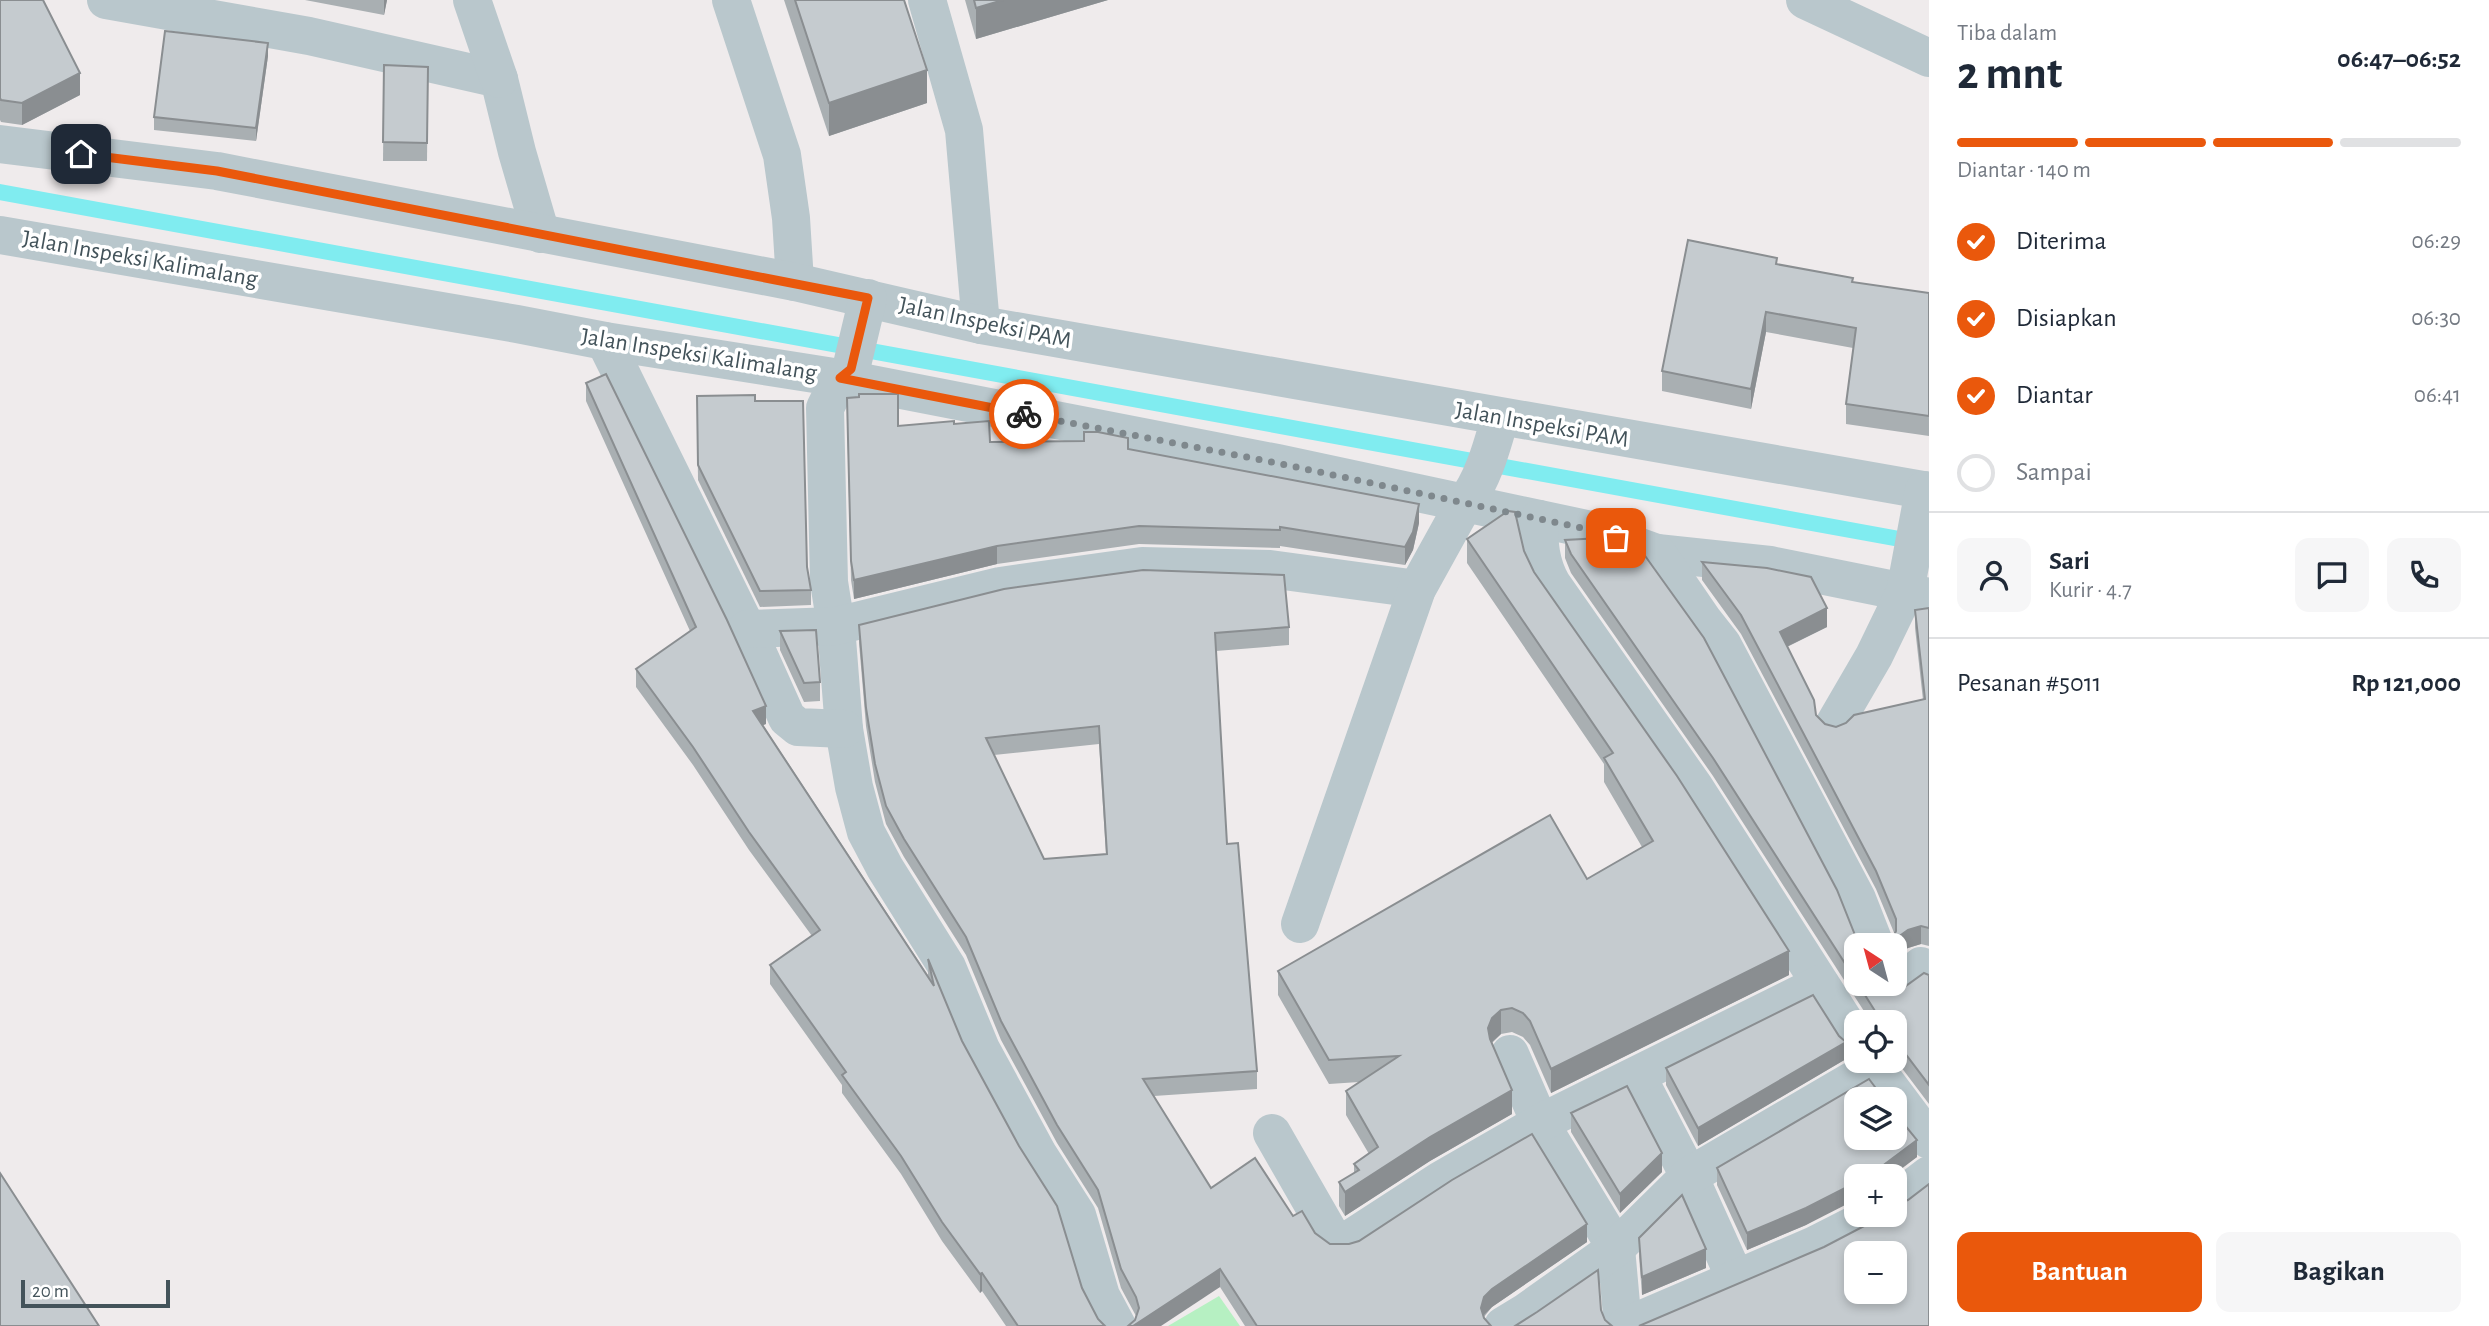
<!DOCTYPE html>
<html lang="id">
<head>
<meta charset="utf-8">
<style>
	:root { --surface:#fff; --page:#f6f6f7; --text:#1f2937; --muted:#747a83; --line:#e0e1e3; --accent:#ea580c }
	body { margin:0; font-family:"Alegreya Sans",sans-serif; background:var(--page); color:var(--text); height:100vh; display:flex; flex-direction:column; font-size:26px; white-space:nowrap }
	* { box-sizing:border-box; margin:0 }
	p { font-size:23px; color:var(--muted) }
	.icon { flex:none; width:38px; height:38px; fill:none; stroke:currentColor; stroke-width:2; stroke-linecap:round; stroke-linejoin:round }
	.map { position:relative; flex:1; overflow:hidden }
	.drawer { display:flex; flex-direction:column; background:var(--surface); width:560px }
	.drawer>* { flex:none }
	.needle { width:46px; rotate:324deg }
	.fabs { position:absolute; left:1844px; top:933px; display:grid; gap:14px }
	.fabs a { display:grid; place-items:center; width:63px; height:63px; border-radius:14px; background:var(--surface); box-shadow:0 4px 10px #0003; font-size:35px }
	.scale { position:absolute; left:21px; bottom:18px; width:149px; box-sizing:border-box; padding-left:7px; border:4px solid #43535a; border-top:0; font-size:19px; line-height:24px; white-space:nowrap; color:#43535a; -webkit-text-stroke:5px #fff; paint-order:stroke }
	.pin { position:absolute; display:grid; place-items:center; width:60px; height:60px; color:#fff; margin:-30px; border-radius:14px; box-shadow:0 4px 10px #0006 }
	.courier { position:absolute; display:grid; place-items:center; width:70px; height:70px; margin:-35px; border:5px solid #ea580c; border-radius:50%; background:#fff; color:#222; box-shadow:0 2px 9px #0007 }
	.head em { font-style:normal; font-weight:700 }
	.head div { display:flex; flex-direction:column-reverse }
	.head { display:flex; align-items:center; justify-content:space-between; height:119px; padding:0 28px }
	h1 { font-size:46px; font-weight:700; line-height:52px }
	.bar { display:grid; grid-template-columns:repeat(4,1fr); gap:10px 7px; align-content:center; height:84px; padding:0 28px }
	.bar i { height:9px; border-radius:5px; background:var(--line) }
	.bar .active { background:var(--accent) }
	.bar p { grid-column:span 4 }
	.line { display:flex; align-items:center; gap:18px; padding:0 28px; border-top:2px solid var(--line) }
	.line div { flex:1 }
	.round { display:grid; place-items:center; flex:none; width:74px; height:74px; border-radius:14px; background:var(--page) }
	ol { padding:0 28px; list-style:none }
	li { display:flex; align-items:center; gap:21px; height:77px }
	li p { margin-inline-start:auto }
	li .icon { padding:7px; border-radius:50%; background:var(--accent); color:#fff; stroke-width:4 }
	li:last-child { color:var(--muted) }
	li i { width:38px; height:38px; border:4px solid var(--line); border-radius:50% }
	.cta { display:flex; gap:14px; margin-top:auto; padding:14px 28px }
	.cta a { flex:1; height:80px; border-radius:14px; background:var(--accent); color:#fff; font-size:28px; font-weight:700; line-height:80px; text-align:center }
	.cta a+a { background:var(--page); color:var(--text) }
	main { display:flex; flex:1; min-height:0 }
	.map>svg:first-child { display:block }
	.green { fill:#b6f0c2 }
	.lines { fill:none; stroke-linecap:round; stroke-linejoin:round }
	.stream { stroke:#80ecf0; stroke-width:16 }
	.minor { stroke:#b9c7cc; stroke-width:38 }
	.wall { fill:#a9afb2; fill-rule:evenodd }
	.shaded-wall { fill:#8a8e91 }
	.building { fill:#c5cbcf; stroke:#8a8e91; stroke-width:2; fill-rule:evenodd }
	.done { stroke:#7f888d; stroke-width:7; stroke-dasharray:0 12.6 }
	.route { stroke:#ea580c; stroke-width:9 }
	.labels { text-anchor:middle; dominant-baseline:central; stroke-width:7; stroke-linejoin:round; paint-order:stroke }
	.street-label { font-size:24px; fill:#43535a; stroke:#fff }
</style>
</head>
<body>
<main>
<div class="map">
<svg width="1929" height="1326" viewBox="0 0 1929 1326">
	<rect width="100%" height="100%" fill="#efebec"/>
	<polygon class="green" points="1219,1296 1240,1326 1168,1326"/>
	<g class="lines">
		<polyline class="stream" points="0,192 1916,542"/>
		<g class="minor">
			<polyline points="106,0 309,36 499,79 517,152 541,234"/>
			<polyline points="472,0 499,79"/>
			<polyline points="731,0 782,155 791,218 795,282"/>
			<polyline points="927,0 964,130 981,325"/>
			<polyline points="1805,0 1929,58"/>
			<polyline points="0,144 217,171 795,282 981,325 1929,491"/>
			<polyline points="0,235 517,324 605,341 840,378 1277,463 1596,531 1657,553 1770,565 1929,597"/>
			<polyline points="868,298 851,369 840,378 825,408 829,582 836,626 844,729 854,787 866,832 885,868 947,967 981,1049 1038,1154 1077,1215 1101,1296 1117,1326"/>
			<polyline points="605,341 747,629 787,718 798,727 844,729"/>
			<path d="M1539 519C1539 543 1540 563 1552 584L1695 788 1857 1041"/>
			<polyline points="1657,553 1703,620 1722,644 1857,899 1875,945"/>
			<polyline points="747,629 836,626 1000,586 1142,566 1270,569 1417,589"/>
			<polyline points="1835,723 1874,656 1905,592 1924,490"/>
			<path d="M1300 924 1417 589 1464 504C1483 481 1492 446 1500 418"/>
			<polyline points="1890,984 1893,987 1895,986 1921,966 1929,971"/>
			<polyline points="1510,1054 1540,1123 1616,1248 1623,1326"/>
			<polyline points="1869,1060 1929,1140"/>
			<polyline points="1637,1076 1689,1176 1736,1280"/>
			<polyline points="1272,1133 1331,1236 1337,1242 1347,1241 1441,1180 1540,1123 1820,984"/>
			<polyline points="1895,1201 1929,1175"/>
			<polyline points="1503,1326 1526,1312 1616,1248 1689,1176 1874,1068"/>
			<polyline points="1626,1326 1815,1245 1876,1214"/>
		</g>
	</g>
	<g class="wall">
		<polygon points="0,0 80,95 22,125 1,122 0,120"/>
		<polygon points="305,0 387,0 384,15"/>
		<polygon points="784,0 904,0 927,103 829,136"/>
		<polygon points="965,0 1108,0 976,39"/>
		<polygon points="268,56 256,141 154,130 154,117"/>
		<polygon points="384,65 428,67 427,161 383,161"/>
		<polygon points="1777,265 1853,282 1929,293 1929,436 1846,424 1846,404 1853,348 1766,332 1751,409 1662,391 1662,371"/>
		<polygon points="586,383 766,724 763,725 928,975 928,959 962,1041 1082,1288 1098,1319 1105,1326 1006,1326 982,1291 980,1293 942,1241 901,1174 842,1093 842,1085 770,984 770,965 812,936 749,850 693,765 636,687 636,669 690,631 586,401"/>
		<polygon points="697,396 755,401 807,567 811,590 811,605 760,607 698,480"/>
		<polygon points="847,416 898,426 954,424 990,442 1128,449 1419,523 1413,550 1405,565 1280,546 1280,548 1139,544 997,564 854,599 851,580"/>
		<polygon points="1467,539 1524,551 1534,572 1789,975 1551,1093 1530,1045 1523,1037 1512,1032 1501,1034 1492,1043 1512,1114 1430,1161 1345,1216 1339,1206 1339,1182 1354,1173 1354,1164 1369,1154 1346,1115 1346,1091 1359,1082 1329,1084 1278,995 1278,971 1587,879 1642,847 1604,782 1604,764 1467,563"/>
		<polygon points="1565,540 1857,945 1857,984 1877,984 1889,990 1903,988 1929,975 1929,1104 1895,1059 1895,1022 1871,1022 1713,776 1571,573 1565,558"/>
		<polygon points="1702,562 1827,627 1787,647 1816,715 1825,724 1836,727 1923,700 1915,628 1915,610 1929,608 1929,946 1921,944 1908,948 1892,940 1895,935 1876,889 1741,634 1702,580"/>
		<path d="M859 625 1289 627V645L1216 651 1227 844 1257 1071V1089L1154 1096 1211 1188 1293 1216 1330 1244 1587 1242 1492 1307 1484 1317 1491 1326H1245L1220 1287 1135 1320 1136 1316 1121 1288 1098 1208 1057 1143 1001 1040 966 955 904 857 886 824 875 782 866 726 859 643ZM1099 744 1106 854 1044 859 994 755Z"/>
		<polygon points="780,631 820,682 820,701 804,702 780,650"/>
		<polygon points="1846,1059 1698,1146 1666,1085 1666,1068"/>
		<polygon points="1571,1113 1662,1172 1620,1213 1571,1132"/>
		<polygon points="1917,1157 1806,1225 1747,1250 1717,1185 1717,1168"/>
		<polygon points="1639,1238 1706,1268 1642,1295 1639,1256"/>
	</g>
	<g class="shaded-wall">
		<polygon points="384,0 387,0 384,15"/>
		<polygon points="1003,0 1108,0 976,39 976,8"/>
		<polygon points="268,43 268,56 256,141 256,128"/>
		<polygon points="927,70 927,103 829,136 829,103"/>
		<polygon points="80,73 80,95 22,125 22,103"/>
		<polygon points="1766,312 1766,332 1751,409 1751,389"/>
		<polygon points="1419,504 1419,523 1413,550 1405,565 1405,547"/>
		<polygon points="997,546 997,564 854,599 854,580"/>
		<polygon points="1827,608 1827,627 1780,650 1780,632"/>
		<polygon points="766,706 766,724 753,729 753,711"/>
		<polygon points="1921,926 1921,944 1908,948 1895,957 1895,945 1887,945 1908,930"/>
		<polygon points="1789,951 1789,975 1551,1093 1551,1069"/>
		<polygon points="1501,1010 1501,1034 1492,1042 1488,1052 1488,1028 1492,1018"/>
		<polygon points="1846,1042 1846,1059 1698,1146 1698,1128"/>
		<polygon points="1512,1090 1512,1114 1430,1161 1345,1216 1345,1192 1430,1137"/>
		<polygon points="1917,1140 1917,1157 1892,1176 1873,1176 1881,1167"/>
		<polygon points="1662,1153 1662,1172 1620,1213 1620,1194"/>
		<polygon points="1857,1182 1857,1199 1806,1225 1747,1250 1747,1233"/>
		<polygon points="1587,1224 1587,1242 1492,1307 1484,1315 1481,1326 1481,1308 1484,1297 1492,1289"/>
		<polygon points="1706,1249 1706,1268 1642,1295 1642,1277"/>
		<polygon points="1220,1269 1220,1287 1161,1326 1133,1326"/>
		<polygon points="982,1273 982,1291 980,1293 980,1274"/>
	</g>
	<g class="building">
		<polygon points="0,0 43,0 80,73 22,103 1,100 0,98"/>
		<polygon points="795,0 904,0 927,70 829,103"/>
		<polygon points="974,0 1003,0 976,8"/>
		<polygon points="165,31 268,43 256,128 154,117"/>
		<polygon points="384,65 428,67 427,143 383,142"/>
		<polygon points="1688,240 1777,258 1776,264 1853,278 1852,282 1929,293 1929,416 1846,404 1856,328 1766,312 1751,389 1662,371"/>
		<polygon points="606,374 727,620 766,706 753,711 934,986 928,959 962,1041 1019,1146 1057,1206 1082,1288 1098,1319 1105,1326 1018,1326 982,1273 980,1274 942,1222 901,1156 842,1075 846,1072 770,965 820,930 749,832 693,747 636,669 696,627 586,383"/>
		<polygon points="859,394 898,394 898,426 954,421 954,424 989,421 990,442 1084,441 1084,432 1098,432 1128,438 1128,449 1419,504 1413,532 1405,547 1280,527 1280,530 1139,526 997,546 854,580 851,561 847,398 859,397"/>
		<polygon points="755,395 755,401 803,401 807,567 811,590 760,591 698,465 697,396"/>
		<polygon points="1508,511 1515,512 1524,551 1534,572 1677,776 1789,951 1551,1069 1530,1021 1523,1013 1512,1008 1501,1010 1492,1018 1488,1028 1490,1039 1512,1090 1430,1137 1345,1192 1339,1182 1359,1170 1354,1164 1378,1147 1346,1091 1399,1056 1329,1060 1278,971 1550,815 1587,879 1653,841 1604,758 1613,753 1467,539"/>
		<polygon points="1602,538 1643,553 1704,638 1837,890 1855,935 1864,945 1857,945 1857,982 1713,758 1571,554 1565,540"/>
		<polygon points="1702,562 1767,568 1811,577 1827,608 1780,632 1814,700 1816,715 1825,724 1836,727 1846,723 1854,715 1925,699 1915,610 1929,608 1929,928 1921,926 1908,930 1887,945 1892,940 1896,931 1896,919 1876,871 1741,615"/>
		<path d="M1143 570 1284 575 1289 627 1215 633 1227 844 1238 843 1257 1071 1143 1079 1211 1188 1255 1158 1293 1216 1302 1211 1315 1233 1330 1244H1349L1359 1241 1452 1180 1532 1134 1587 1224 1492 1289 1484 1297 1481 1308 1484 1318 1491 1326H1257L1220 1269 1133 1326H1128L1135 1320 1139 1308 1136 1297 1121 1269 1098 1190 1057 1125 1001 1021 966 937 904 839 886 806 875 764 866 708 859 625 1004 589ZM1099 726 1107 854 1044 859 986 738Z"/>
		<polygon points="816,630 820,682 804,683 780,631"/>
		<polygon points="1924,973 1929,975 1929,1085 1895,1040 1895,1022 1879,1022 1875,1011 1858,984 1877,984 1889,990 1903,988"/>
		<polygon points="1813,995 1839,1036 1846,1042 1698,1128 1666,1068"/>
		<polygon points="1869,1079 1884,1099 1857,1099 1857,1138 1895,1138 1895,1113 1917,1140 1881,1167 1875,1175 1857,1176 1857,1182 1806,1208 1747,1233 1717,1168"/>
		<polygon points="1627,1086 1662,1153 1620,1194 1571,1113"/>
		<polygon points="0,1173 99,1326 0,1326"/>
		<path d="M1929 1184V1326H1639L1824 1247 1887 1214H1895L1896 1204 1908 1200ZM1857 1253H1895V1292H1857Z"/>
		<polygon points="1682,1195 1706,1249 1642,1277 1639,1238"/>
		<polygon points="1598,1270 1601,1310 1605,1320 1612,1326 1515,1326 1537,1312"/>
	</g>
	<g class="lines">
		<polyline class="done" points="1024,414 1277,463 1596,531 1616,538"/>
		<polyline class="route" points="81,154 217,171 868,298 851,369 840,378 1024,414"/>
	</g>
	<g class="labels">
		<g class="street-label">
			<text transform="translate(140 259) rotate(10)">Jalan Inspeksi Kalimalang</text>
			<text transform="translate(985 323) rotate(12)">Jalan Inspeksi PAM</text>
			<text transform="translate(699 355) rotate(9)">Jalan Inspeksi Kalimalang</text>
			<text transform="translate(1542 425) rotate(10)">Jalan Inspeksi PAM</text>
		</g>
	</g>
</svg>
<div class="fabs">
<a><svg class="needle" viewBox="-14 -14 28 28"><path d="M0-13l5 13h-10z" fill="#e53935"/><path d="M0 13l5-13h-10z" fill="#747a83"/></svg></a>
<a><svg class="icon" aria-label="locate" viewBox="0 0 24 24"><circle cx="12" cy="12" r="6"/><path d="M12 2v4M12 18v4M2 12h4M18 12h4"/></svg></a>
<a><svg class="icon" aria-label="layers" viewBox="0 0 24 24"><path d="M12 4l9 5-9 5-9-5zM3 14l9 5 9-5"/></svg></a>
<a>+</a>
<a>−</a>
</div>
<div class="scale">20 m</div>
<div class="pin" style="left:1616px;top:538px;background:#ea580c"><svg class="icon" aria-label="bag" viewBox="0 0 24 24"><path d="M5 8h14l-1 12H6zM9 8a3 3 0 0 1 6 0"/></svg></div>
<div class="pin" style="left:81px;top:154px;background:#1f2937"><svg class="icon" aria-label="home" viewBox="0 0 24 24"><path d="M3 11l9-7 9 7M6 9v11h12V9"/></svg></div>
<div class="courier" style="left:1024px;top:414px"><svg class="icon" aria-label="bike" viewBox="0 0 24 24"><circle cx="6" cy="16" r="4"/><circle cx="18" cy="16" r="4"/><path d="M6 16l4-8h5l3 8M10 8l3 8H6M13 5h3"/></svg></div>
</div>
<section class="drawer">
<div class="head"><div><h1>2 mnt</h1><p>Tiba dalam</p></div><em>06:47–06:52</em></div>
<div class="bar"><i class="active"></i><i class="active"></i><i class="active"></i><i></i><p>Diantar · 140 m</p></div>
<ol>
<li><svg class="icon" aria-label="check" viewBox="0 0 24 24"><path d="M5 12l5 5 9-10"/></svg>Diterima<p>06:29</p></li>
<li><svg class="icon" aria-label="check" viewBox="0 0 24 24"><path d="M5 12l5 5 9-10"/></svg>Disiapkan<p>06:30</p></li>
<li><svg class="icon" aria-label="check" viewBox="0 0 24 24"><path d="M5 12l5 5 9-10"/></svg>Diantar<p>06:41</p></li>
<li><i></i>Sampai</li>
</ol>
<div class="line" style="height:126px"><a class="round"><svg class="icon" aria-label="person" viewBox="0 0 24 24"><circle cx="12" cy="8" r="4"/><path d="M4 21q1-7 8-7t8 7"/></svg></a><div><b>Sari</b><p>Kurir · 4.7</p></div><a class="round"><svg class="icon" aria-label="chat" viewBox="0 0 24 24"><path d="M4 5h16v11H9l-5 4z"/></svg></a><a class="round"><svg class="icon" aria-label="phone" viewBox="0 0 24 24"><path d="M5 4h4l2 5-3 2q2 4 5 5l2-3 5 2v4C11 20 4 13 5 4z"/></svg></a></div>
<div class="line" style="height:91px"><div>Pesanan #5011</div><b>Rp 121,000</b></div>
<div class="cta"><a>Bantuan</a><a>Bagikan</a></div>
</section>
</main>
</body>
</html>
